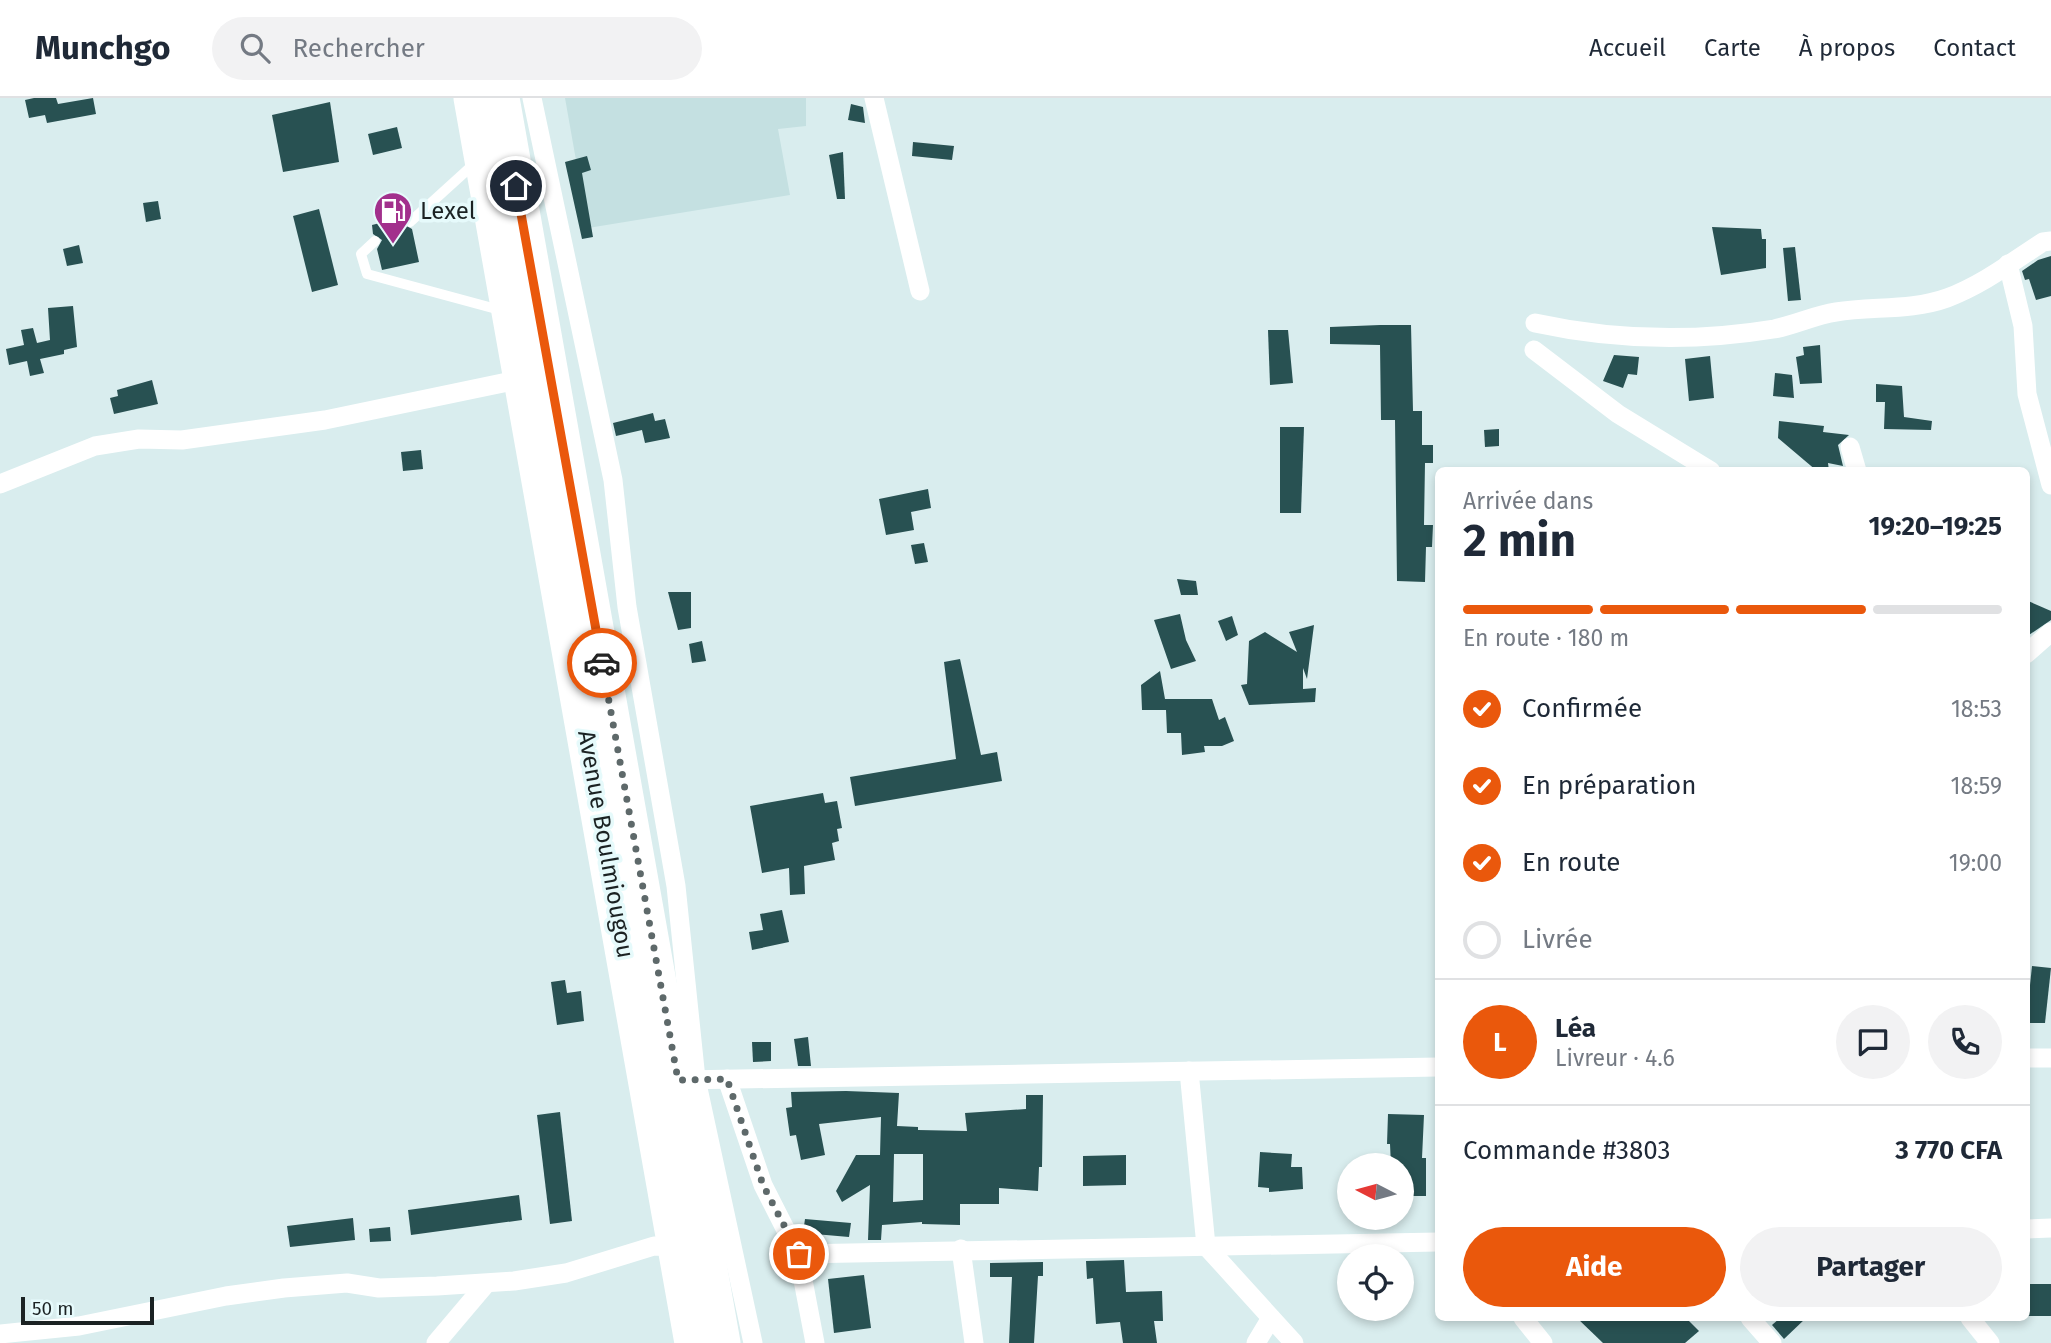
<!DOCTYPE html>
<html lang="fr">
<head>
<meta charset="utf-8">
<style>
	:root { --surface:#fff; --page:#f2f2f3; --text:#1f2937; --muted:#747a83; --line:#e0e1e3; --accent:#ea580c }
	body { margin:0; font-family:"Fira Sans",sans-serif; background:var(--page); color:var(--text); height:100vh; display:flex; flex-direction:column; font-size:26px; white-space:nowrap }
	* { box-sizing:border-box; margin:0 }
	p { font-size:23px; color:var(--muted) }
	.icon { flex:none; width:38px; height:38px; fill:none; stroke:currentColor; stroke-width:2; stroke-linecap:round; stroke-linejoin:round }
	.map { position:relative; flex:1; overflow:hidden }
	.panel { position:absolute; left:1435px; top:369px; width:595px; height:854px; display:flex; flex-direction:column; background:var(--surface); border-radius:10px; box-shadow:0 4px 10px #0003 }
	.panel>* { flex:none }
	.needle { width:46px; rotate:276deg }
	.buttons { position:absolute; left:1337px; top:1055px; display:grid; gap:14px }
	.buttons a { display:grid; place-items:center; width:77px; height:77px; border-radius:50%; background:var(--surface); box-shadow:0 4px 10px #0003; font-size:35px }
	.scale { position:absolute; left:21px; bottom:18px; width:133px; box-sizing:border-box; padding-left:7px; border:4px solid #1b2223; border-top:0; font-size:19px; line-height:24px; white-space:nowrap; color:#1b2223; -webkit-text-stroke:5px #e6fafb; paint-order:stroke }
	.pin { position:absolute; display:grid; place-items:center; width:60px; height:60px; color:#fff; margin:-30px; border:4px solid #fff; border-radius:50%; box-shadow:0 2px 7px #0007 }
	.courier { position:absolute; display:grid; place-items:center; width:70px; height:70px; margin:-35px; border:5px solid #ea580c; border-radius:50%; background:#fff; color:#222; box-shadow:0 2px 9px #0007 }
	.headline em { font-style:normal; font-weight:700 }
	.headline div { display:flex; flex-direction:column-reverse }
	.headline { display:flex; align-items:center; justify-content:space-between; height:119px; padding:0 28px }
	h1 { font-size:46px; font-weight:700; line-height:52px }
	.bar { display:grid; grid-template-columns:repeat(4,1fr); gap:10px 7px; align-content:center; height:84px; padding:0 28px }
	.bar i { height:9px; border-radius:5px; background:var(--line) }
	.bar .selected { background:var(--accent) }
	.bar p { grid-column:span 4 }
	.line { display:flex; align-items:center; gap:18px; padding:0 28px; border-top:2px solid var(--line) }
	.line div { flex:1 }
	.round { display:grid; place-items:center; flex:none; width:74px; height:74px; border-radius:37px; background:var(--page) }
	ol { padding:0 28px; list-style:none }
	li { display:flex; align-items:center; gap:21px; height:77px }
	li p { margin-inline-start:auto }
	li .icon { padding:7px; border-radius:50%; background:var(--accent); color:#fff; stroke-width:4 }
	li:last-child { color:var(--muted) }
	li i { width:38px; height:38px; border:4px solid var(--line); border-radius:50% }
	.button { display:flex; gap:14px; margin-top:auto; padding:14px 28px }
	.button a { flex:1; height:80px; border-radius:42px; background:var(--accent); color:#fff; font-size:28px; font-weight:700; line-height:80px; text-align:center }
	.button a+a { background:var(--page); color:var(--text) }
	header { display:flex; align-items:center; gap:42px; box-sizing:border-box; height:98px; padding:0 35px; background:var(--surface); border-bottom:2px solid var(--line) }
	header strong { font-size:33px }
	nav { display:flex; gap:38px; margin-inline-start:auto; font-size:24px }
	.search { width:490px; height:63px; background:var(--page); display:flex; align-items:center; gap:18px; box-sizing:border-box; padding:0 24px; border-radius:38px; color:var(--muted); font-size:26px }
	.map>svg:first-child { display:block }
	.built { fill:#c4e0e1 }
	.building { fill:#285152; fill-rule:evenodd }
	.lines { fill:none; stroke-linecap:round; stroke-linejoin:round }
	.lane { stroke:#fff; stroke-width:10 }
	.street { stroke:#fff; stroke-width:19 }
	.highway { stroke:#fff; stroke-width:37 }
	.done { stroke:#5e696a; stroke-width:7; stroke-dasharray:0 12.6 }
	.route { stroke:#ea580c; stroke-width:9 }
	.labels { text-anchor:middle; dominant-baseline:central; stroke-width:7; stroke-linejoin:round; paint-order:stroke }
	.poi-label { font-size:24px; fill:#1b2223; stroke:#e6fafb; text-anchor:start }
	.street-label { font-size:24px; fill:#1b2223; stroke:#e6fafb }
</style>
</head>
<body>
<header>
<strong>Munchgo</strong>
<div class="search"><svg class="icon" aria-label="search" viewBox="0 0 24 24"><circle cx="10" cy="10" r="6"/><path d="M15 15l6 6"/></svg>Rechercher</div>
<nav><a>Accueil</a><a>Carte</a><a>À propos</a><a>Contact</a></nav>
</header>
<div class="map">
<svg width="2051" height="1245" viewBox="0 0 2051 1245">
	<rect width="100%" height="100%" fill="#d9edee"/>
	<polygon class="built" points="565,0 806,0 806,28 778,31 790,97 588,130"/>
	<g class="building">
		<polygon points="34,0 56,0 58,6 93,0 96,16 47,25 45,17 29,20 25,2"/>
		<polygon points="330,4 339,64 283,74 272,17"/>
		<polygon points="851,6 863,9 865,25 848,22"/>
		<polygon points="397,29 402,50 373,57 368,36"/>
		<polygon points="913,44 954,48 952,62 912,58"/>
		<polygon points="843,54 845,101 837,101 829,57"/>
		<polygon points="587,58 591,72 582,75 593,139 582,141 565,64"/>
		<polygon points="158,103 161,121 146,124 143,105"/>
		<polygon points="319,111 338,187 312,194 293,118"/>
		<polygon points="404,119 403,126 412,131 419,164 382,172 377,151 382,142 373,136 372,127"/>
		<polygon points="1712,129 1761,131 1762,141 1766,141 1766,170 1721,177"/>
		<polygon points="79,147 83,165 67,168 63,151"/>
		<polygon points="1795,149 1801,202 1788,203 1783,150"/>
		<polygon points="2051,158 2051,198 2036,202 2029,181 2025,182 2022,173 2038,162"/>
		<polygon points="73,208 77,249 64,252 64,256 40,261 44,275 30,278 27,263 9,267 6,251 24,247 21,232 33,230 37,245 50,242 48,210"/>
		<polygon points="1380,227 1411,227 1413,313 1422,313 1422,347 1433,347 1433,365 1425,365 1424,427 1433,427 1432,449 1426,449 1425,484 1397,483 1395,322 1381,322 1380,247 1330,246 1330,229"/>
		<polygon points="1268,232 1288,232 1293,285 1270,287"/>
		<polygon points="1820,247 1822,285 1800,286 1796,259 1804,257 1803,249"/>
		<polygon points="1614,257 1639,259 1637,277 1628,276 1623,290 1603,283"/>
		<polygon points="1710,258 1714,300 1689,303 1685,261"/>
		<polygon points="1775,275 1792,277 1794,300 1773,298"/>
		<polygon points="152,282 158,306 114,316 110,300 118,298 117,292"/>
		<polygon points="1876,286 1902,288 1904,319 1932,323 1931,332 1884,331 1885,304 1876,304"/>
		<polygon points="653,315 655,323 665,321 670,340 645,345 642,332 616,338 613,325"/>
		<polygon points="1779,323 1824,328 1823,334 1849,337 1838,347 1843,368 1828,365 1829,373 1817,373 1778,340"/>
		<polygon points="1280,329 1304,329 1301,415 1280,415"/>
		<polygon points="1499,331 1499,348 1485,349 1484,332"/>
		<polygon points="421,352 423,371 403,373 401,354"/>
		<polygon points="928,391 931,410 911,414 914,432 886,437 879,401"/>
		<polygon points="924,445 928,464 915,466 911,447"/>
		<polygon points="1177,481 1196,483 1198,497 1181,497"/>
		<polygon points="668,494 691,494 691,530 678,532"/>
		<polygon points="2026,502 2051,513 2051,522 2026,539"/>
		<polygon points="1180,516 1186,542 1196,563 1171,571 1154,522"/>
		<polygon points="1232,518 1238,537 1226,543 1218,523"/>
		<polygon points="1314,527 1307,581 1303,570 1303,591 1316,590 1315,604 1249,607 1241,587 1247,586 1249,543 1265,534 1297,554 1289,534"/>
		<polygon points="702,543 706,563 692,565 689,546"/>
		<polygon points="960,561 981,657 997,654 1002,683 855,708 850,679 956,661 944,564"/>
		<polygon points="1160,573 1165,601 1212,601 1219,622 1225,619 1234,643 1222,648 1204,648 1205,654 1182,657 1181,635 1167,635 1166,612 1142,612 1141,587"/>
		<polygon points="823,695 825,705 837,703 842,730 837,731 839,743 832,745 835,762 804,768 805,796 790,797 789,770 762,775 750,708"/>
		<polygon points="782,812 789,844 752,852 749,834 763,832 760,816"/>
		<polygon points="2032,868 2051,870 2045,925 2026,925"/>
		<polygon points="565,882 567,895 581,893 584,923 557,927 551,884"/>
		<polygon points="808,939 811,968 798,968 794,941"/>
		<polygon points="752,944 771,944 771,963 753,964"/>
		<path d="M846 993 899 995 897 1028 918 1029V1032L967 1033 965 1015 1026 1011V997H1043L1042 1069H1039L1038 1093 999 1090V1106H960V1127L922 1126V1124L882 1127 881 1142H868L870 1087 842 1104 836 1093 856 1057H880L881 1019 819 1026 825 1057 801 1062 796 1037 790 1038 786 1010 792 1009 791 994ZM894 1056H923V1102L893 1104Z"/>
		<polygon points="560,1014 572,1123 550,1126 537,1017"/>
		<polygon points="1388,1016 1424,1017 1422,1060 1426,1060 1426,1098 1402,1098 1402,1068 1391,1068 1390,1046 1387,1046"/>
		<polygon points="1260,1054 1292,1056 1291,1069 1302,1069 1303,1091 1269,1094 1269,1090 1258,1089"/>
		<polygon points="1126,1057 1126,1087 1083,1088 1083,1058"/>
		<polygon points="519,1097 522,1122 411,1137 408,1112"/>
		<polygon points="353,1120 355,1142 290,1149 287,1128"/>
		<polygon points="805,1121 851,1125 849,1139 803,1135"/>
		<polygon points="390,1129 391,1143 370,1144 369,1131"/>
		<polygon points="1124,1162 1126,1194 1162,1193 1163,1223 1154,1223 1157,1245 1123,1245 1120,1224 1096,1226 1093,1180 1087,1181 1086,1163"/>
		<polygon points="1043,1164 1043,1178 1038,1178 1034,1245 1009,1245 1012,1179 990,1179 990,1165"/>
		<polygon points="864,1177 871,1230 834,1235 828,1181"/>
		<polygon points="2029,1186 2051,1186 2051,1218 2027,1218"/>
		<polygon points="1577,1220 1686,1220 1699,1233 1685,1245 1603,1245"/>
		<polygon points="1780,1220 1806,1220 1784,1241 1772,1227"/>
	</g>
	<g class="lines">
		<g class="lane">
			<polyline points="410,124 475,65"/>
			<polyline points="375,143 361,156 367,176 500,212"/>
		</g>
		<g class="street">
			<polyline points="532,0 613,382 627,509 676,788 696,981 753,1245"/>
			<polyline points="874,0 920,193"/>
			<polyline points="2008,166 2023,228 2027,296 2051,387"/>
			<path d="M1535 225C1613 242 1695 244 1774 231 1795 227 1815 217 1836 214 1873 208 1911 213 1947 200 1982 187 2012 164 2043 144L2051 143"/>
			<polyline points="1534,252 1618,316 1711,373"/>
			<polyline points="1850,349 1857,373"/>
			<polyline points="0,386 95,348 139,341 182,342 325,322 527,280"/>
			<polyline points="2026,556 2051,534"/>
			<polyline points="2026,960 2051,960"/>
			<polyline points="1189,973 1206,1148 1294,1245"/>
			<polyline points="727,981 763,1087 798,1156 815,1245"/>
			<polyline points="684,982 1438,969"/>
			<polyline points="2026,1131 2051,1130"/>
			<polyline points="961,1151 974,1245"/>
			<polyline points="798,1156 1438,1144"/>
			<polyline points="1523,1220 1543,1245"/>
			<polyline points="1750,1220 1772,1245"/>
			<polyline points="1970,1220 1990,1245"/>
			<polyline points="0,1236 79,1228 226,1198 284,1190 347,1185 379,1190 437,1188 514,1183 566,1175 654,1148 675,1149"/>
			<polyline points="436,1245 485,1187"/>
			<polyline points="1256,1245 1271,1220"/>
		</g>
		<g class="highway">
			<polyline points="472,0 693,1245"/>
			<polyline points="501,0 722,1245"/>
		</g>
	</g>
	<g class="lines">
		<polyline class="done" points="602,565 678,982 727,981 763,1087 799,1156"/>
		<polyline class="route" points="516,88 602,565"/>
	</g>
	<defs>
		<g id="fuel-pin" transform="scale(2.0125)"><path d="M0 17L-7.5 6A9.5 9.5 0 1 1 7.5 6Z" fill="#a2308c" stroke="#e6fafb"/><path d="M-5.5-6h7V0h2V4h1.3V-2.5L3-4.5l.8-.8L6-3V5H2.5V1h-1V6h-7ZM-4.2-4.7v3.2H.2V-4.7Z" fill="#fff"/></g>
	</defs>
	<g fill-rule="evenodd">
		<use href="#fuel-pin" x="393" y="113"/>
	</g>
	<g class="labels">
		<g class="poi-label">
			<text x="420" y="113">Lexel</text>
		</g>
		<g class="street-label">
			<text transform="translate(606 746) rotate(80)">Avenue Boulmiougou</text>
		</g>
	</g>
</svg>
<div class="buttons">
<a><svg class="needle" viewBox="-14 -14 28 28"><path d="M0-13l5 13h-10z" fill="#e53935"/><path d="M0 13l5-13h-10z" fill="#747a83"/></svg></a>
<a><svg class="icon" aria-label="locate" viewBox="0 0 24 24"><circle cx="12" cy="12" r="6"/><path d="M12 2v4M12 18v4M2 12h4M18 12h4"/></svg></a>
</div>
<div class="scale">50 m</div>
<div class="pin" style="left:799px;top:1156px;background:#ea580c"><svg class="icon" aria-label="bag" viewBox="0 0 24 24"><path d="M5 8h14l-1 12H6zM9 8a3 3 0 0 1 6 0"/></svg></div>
<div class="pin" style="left:516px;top:88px;background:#1f2937"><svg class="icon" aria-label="home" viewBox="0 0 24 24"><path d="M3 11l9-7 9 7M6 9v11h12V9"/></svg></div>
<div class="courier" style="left:602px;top:565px"><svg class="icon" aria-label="car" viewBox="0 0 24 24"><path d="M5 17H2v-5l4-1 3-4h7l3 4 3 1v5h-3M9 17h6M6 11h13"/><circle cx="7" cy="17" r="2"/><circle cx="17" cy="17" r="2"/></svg></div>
<section class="panel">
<div class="headline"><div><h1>2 min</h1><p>Arrivée dans</p></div><em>19:20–19:25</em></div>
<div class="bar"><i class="selected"></i><i class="selected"></i><i class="selected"></i><i></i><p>En route · 180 m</p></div>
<ol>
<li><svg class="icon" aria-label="check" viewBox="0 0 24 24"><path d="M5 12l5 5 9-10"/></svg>Confirmée<p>18:53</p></li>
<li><svg class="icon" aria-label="check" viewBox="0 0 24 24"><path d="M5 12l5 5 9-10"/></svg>En préparation<p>18:59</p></li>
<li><svg class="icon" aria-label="check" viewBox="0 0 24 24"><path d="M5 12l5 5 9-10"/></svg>En route<p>19:00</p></li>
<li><i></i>Livrée</li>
</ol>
<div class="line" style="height:126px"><b class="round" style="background:var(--accent);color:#fff">L</b><div><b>Léa</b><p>Livreur · 4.6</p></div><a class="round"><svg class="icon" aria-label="chat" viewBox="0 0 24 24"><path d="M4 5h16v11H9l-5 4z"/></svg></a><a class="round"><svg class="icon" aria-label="phone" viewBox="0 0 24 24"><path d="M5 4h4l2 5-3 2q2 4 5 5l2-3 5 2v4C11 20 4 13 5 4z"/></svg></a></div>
<div class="line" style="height:91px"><div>Commande #3803</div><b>3 770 CFA</b></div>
<div class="button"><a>Aide</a><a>Partager</a></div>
</section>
</div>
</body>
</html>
